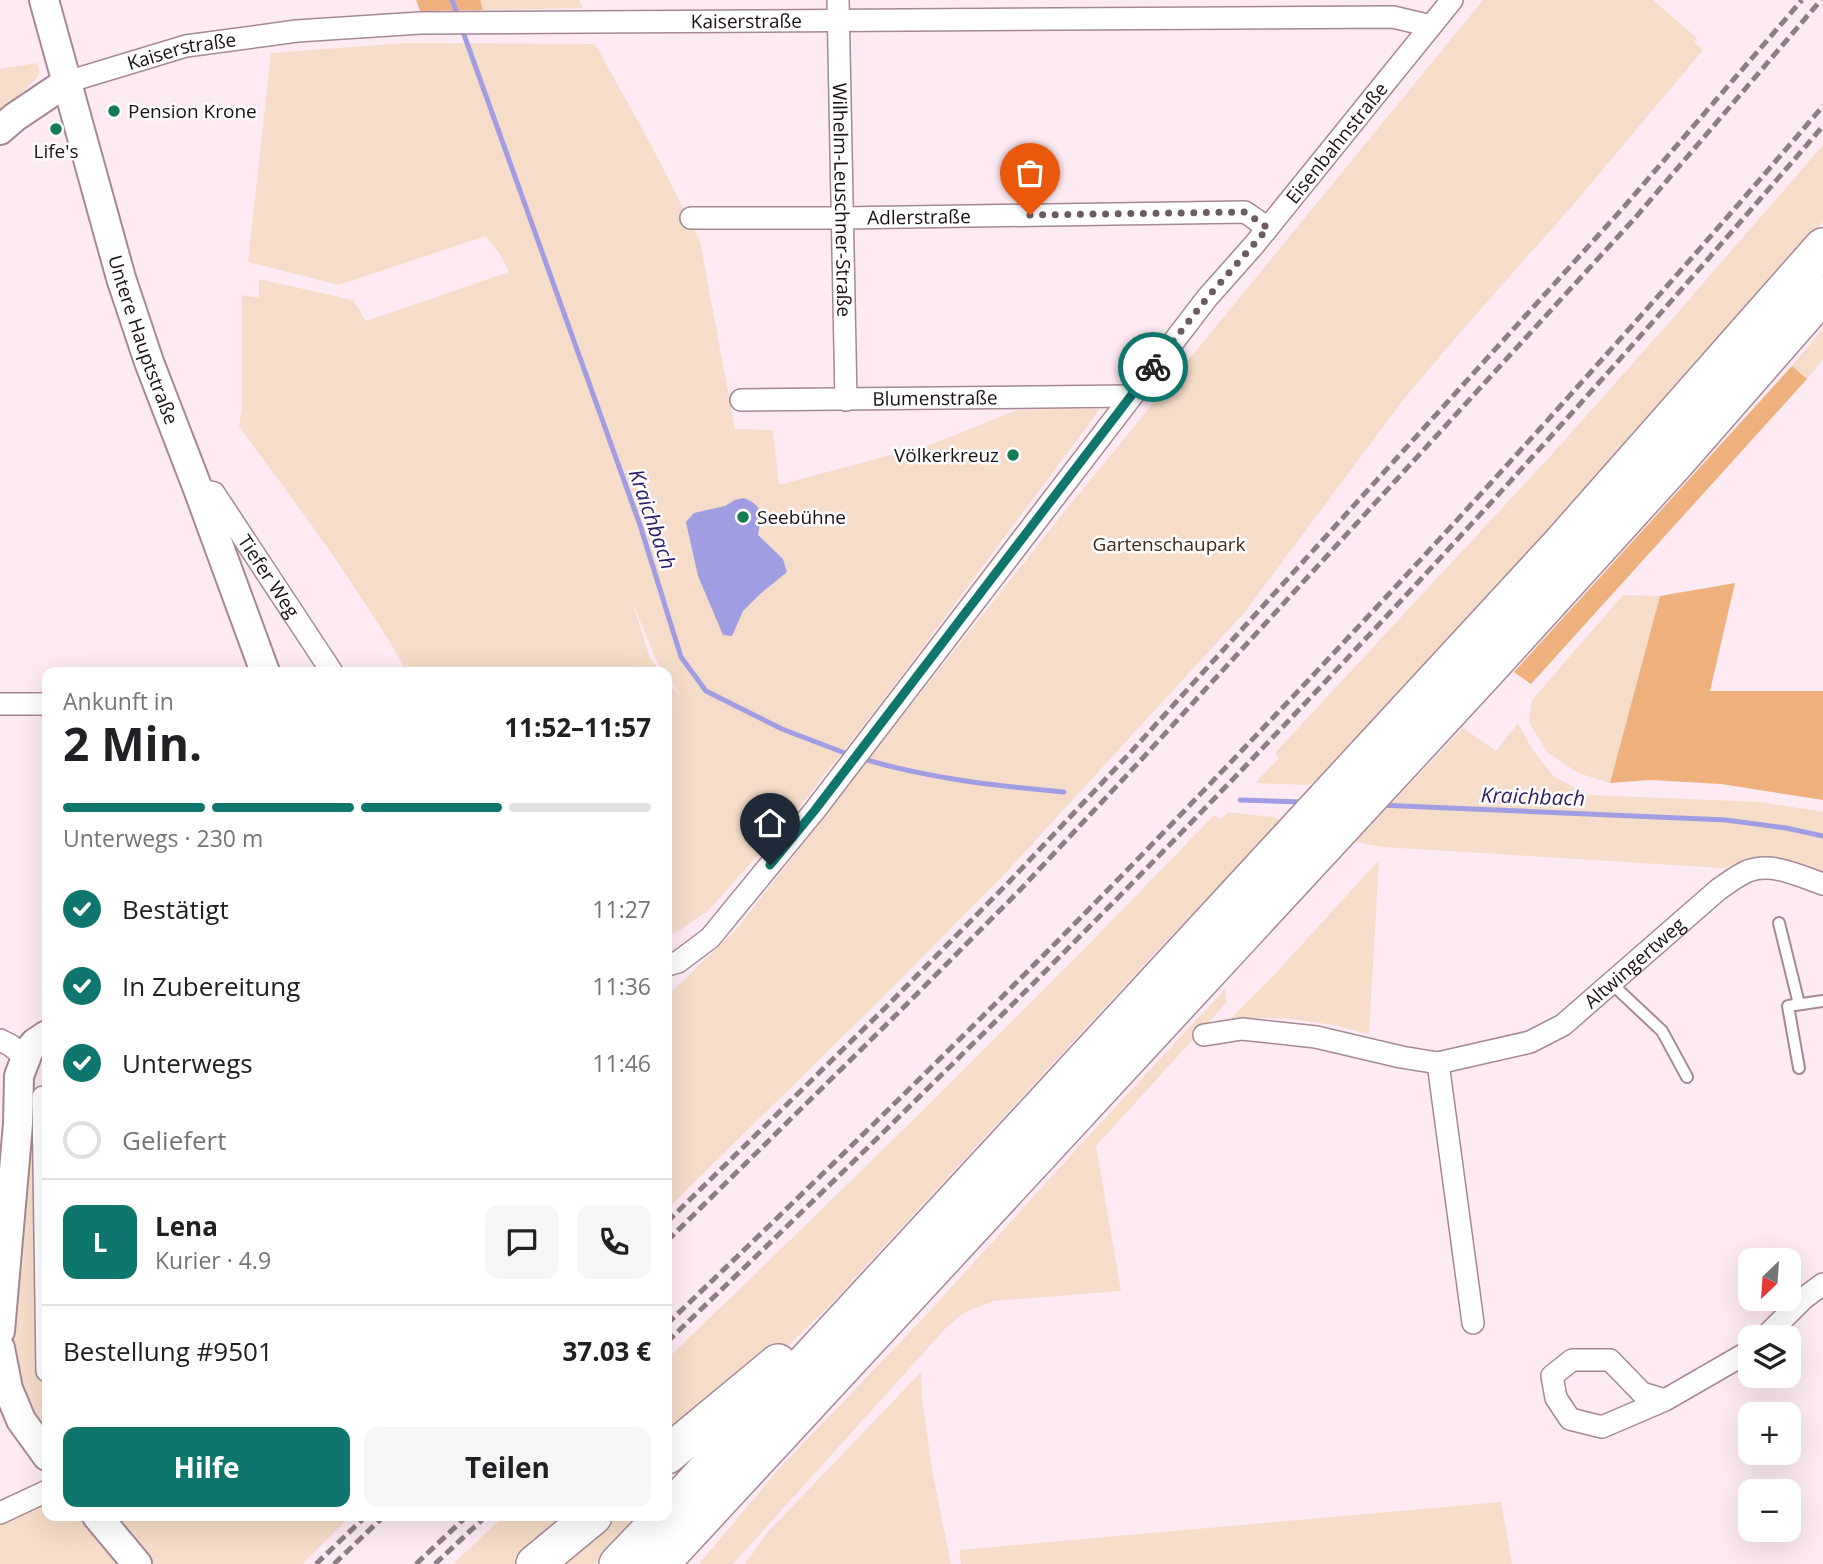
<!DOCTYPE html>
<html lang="de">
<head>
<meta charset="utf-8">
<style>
	:root { --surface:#fff; --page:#f6f6f6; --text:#202124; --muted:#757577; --line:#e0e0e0; --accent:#0f766e }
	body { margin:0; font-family:"Open Sans",sans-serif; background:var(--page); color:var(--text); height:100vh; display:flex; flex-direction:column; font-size:26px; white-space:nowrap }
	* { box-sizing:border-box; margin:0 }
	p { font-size:23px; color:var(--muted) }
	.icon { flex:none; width:38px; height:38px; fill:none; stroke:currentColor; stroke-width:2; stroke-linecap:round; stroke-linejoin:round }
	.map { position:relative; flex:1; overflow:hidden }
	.drawer { position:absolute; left:42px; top:667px; width:630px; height:854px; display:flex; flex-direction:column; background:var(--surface); border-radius:14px; box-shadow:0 7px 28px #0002 }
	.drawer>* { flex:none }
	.needle { width:46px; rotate:205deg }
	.fabs { position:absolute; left:1738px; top:1248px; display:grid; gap:14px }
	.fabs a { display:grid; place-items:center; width:63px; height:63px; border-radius:14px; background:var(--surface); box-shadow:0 7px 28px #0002; font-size:35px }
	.pin { position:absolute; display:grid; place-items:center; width:60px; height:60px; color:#fff; margin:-72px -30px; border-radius:50% 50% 50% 0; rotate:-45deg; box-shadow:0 0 7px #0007 }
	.pin .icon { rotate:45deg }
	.courier { position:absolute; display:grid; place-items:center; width:70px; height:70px; margin:-35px; border:5px solid #0f766e; border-radius:50%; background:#fff; color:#222; box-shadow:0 2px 9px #0007 }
	.headline em { font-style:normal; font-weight:700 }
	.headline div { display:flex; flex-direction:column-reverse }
	.headline { display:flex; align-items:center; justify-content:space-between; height:119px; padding:0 21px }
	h1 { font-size:46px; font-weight:700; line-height:52px }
	.bar { display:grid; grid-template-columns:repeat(4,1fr); gap:10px 7px; align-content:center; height:84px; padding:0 21px }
	.bar i { height:9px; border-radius:5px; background:var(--line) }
	.bar .selected { background:var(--accent) }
	.bar p { grid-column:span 4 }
	.line { display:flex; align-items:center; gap:18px; padding:0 21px; border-top:2px solid var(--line) }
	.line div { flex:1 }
	.round { display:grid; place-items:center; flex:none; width:74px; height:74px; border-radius:14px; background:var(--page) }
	ol { padding:0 21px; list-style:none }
	li { display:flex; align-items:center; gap:21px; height:77px }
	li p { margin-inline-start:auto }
	li .icon { padding:7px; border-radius:50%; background:var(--accent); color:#fff; stroke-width:4 }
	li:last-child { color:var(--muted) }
	li i { width:38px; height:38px; border:4px solid var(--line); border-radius:50% }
	.action { display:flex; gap:14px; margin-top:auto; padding:14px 21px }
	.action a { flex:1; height:80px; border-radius:14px; background:var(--accent); color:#fff; font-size:28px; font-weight:700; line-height:80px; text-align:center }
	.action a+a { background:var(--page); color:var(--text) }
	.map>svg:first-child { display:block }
	.green { fill:#f6ddc9 }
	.forest { fill:#eeb17d }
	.water { fill:#a19de2 }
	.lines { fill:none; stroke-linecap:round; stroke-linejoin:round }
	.stream { stroke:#a19de2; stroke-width:5 }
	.lane-casing { stroke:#a68894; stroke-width:14 }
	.street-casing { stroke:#a68894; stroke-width:24 }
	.secondary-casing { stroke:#a68894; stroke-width:32 }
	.highway-casing { stroke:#a68894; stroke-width:40 }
	.lane { stroke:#fff; stroke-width:10 }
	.street { stroke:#fff; stroke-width:21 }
	.secondary { stroke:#fff; stroke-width:28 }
	.highway { stroke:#fff; stroke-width:37 }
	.rail { stroke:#8d7d84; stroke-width:5; stroke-dasharray:10 5; stroke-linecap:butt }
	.done { stroke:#6a5c62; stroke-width:7; stroke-dasharray:0 12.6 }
	.route { stroke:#0f766e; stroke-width:9 }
	.poi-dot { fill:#147b54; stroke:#fff; stroke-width:2.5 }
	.labels { text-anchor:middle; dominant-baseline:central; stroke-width:5; stroke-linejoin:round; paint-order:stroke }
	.street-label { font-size:19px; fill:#1b1015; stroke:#fff }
	.poi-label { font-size:19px; fill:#1b1015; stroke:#fff; text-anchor:start }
	.park-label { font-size:19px; fill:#422912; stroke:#fff }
	.water-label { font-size:21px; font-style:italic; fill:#2d1b6a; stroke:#fff }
</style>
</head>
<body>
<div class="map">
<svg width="1823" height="1564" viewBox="0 0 1823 1564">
	<rect width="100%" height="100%" fill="#feeaf2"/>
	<g class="green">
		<polygon points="480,0 579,0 583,8 483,10"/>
		<polygon points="1483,0 1653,0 1697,38 1694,42 1703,50 1573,205 1457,336 1404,399 1244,613 1002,877 875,1005 667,1209 667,996 736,930 904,714 1065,511"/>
		<path d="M406 43 595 44 650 143 700 241 735 429 773 430 779 485 935 443 1017 410 1100 409 884 699 790 819 708 911 680 930 667 936V680L684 700 667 676V672H664L658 664 632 601 650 658 661 672H406C395 649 381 628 367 607 328 544 282 486 239 426L242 407V295L259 298V279L353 300 366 321 509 272 500 254 486 236 339 285 248 262 271 53Z"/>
		<polygon points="37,63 40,72 35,80 0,113 0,69"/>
		<polygon points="1823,145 1823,222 1697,368 1316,785 1312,783 1309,785 1255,783 1279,758 1275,753 1555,451 1673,318"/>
		<polygon points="1823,329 1823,359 1807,379 1792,366"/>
		<polygon points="1623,595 1660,596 1610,783 1578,773 1547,752 1529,722 1532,700"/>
		<polygon points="1518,723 1532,749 1553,776 1589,795 1761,802 1823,812 1823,877 1760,859 1722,868 1383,847 1355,842 1463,728 1496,751"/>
		<path d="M1228 812 1273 817 1283 821 1150 958 827 1308 791 1343 667 1445V1359C852 1181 1036 1001 1214 815L1221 819Z"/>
		<polygon points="1379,860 1369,1034 1333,1025 1285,1018 1231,1018 1273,976"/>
		<polygon points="1225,989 1227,1002 1096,1146 1121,1291 994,1301 965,1312 945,1329 733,1564 699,1564 778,1470 928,1313 1082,1143"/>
		<polygon points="45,1111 47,1450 8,1389 18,1124"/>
		<polygon points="921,1372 922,1390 921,1392 932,1470 951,1564 745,1564 768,1532"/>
		<polygon points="47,1500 47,1516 351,1516 302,1564 0,1564 0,1522"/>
		<polygon points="1501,1502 1512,1564 961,1564 959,1550"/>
		<polygon points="504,1516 579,1516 519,1564 453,1564"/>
		<polygon points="606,1516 641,1516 595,1564 551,1564"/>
	</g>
	<g class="forest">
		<polygon points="416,0 480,0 483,10 420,11"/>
		<polygon points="1792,366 1807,379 1531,684 1514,672"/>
		<polygon points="1735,583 1710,691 1823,691 1823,800 1721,784 1650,780 1610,783 1660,596"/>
	</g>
	<path class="water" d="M744 498C765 506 761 517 758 535L783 559 787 572 759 595 743 611 732 636 723 635 698 576 686 522 694 513 725 506 735 500Z"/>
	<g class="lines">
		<g class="stream">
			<polyline points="452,0 458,17"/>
			<polyline points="462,29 640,525 681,657 706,691 782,729 850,755"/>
			<path d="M860 758C926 778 995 786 1064 792"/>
			<polyline points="1240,800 1303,802"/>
			<polyline points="1379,805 1726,820 1786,828 1823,836"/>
		</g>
		<g class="lane-casing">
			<g id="lane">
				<polyline points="1779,923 1799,1004"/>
				<polyline points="1612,984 1662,1031 1687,1077"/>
				<polyline points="1799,1068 1788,1006 1823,1001"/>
			</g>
		</g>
		<g class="street-casing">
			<g id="street">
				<path id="s1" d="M838 0 846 400"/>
				<path id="s2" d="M67 82 186 46 297 31 420 23 1393 17 1431 26"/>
				<path id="s3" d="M691 218H841L1245 212 1268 228"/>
				<path id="s4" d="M741 400 1130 396"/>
				<path id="s5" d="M198 489 214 493 332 672"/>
				<polyline points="0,704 47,704"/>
				<path id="s6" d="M667 965 678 962 710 938 815 810 1207 298 1254 245 1452 0"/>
				<path id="s7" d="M1204 1035 1242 1029 1316 1037 1401 1057 1438 1063 1530 1042 1563 1025 1719 889C1728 883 1738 875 1748 871 1773 862 1799 876 1823 884"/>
				<polyline points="0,1040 10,1045 26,1058"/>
				<polyline points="1438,1063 1473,1323"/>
				<polyline points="43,1097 47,1371"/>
				<polyline points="1765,1337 1804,1298 1823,1284"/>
				<polyline points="1665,1400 1642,1393 1610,1360 1572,1360 1552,1376 1556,1398 1570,1419 1602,1427 1665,1400 1750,1351"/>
				<polyline points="0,1513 47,1491"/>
			</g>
		</g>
		<g class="secondary-casing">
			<g id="secondary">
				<path id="s8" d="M44 0 121 278 149 362 198 489 265 672"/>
				<polyline points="0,130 15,117 67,82"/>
				<polyline points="0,1331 18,1124 19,1076 29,1050 35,1043 47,1035"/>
				<polyline points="0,1348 8,1389 21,1420 47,1456"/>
				<polyline points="97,1516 137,1564"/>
			</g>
		</g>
		<g class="highway-casing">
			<g id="highway">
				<polyline points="667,1455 778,1363"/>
				<polyline points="667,1513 1561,544 1823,247"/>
				<polyline points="535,1564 593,1516"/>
				<polyline points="618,1564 664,1516"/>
				<polyline points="660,1564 1487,670 1676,462 1823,294"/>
			</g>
		</g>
		<use href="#lane" class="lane"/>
		<use href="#street" class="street"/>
		<use href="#secondary" class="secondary"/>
		<use href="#highway" class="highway"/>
		<g class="rail">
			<polyline points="667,1222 882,1011 1009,882 1130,753 1623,208 1802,0"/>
			<polyline points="667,1241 891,1020 1019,891 1140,761 1635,218 1821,0"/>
			<path d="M667 1324C858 1141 1047 956 1229 764 1433 550 1631 331 1823 106"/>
			<path d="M667 1342C860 1157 1050 970 1235 777 1437 566 1633 348 1823 126"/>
			<polyline points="316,1564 366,1516"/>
			<polyline points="334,1564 384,1516"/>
			<polyline points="416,1564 467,1516"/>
			<polyline points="435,1564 486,1516"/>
		</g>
	</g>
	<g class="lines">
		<polyline class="done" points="1030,215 1245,212 1268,228 1207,298 1153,367"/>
		<polyline class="route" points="770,865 815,810 1153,367"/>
	</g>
	<g class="poi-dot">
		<circle cx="114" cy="111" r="7"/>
		<circle cx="56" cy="129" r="7"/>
		<circle cx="1013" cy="455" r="7"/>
		<circle cx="743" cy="517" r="7"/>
	</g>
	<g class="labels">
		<g class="street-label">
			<text stroke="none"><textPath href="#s2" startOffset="686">Kaiserstraße</textPath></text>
			<text stroke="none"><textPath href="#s2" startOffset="119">Kaiserstraße</textPath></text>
			<text stroke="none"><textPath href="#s6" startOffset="1064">Eisenbahnstraße</textPath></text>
			<text stroke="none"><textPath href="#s1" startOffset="200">Wilhelm-Leuschner-Straße</textPath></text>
			<text stroke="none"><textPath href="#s3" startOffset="228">Adlerstraße</textPath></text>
			<text stroke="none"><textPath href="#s8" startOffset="354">Untere Hauptstraße</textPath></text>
			<text stroke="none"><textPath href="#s4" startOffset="194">Blumenstraße</textPath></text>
			<text stroke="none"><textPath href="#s5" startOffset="116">Tiefer Weg</textPath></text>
			<text stroke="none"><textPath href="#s7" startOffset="464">Altwingertweg</textPath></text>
		</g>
		<g class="poi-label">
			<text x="128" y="111">Pension Krone</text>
			<text x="56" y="151" text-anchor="middle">Life's</text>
			<text x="999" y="455" text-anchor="end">Völkerkreuz</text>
			<text x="757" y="517">Seebühne</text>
		</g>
		<g class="park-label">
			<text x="1169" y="544">Gartenschaupark</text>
		</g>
		<g class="water-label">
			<text transform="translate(653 519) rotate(71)">Kraichbach</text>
			<text transform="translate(1533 796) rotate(2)">Kraichbach</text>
		</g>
	</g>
</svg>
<div class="fabs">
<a><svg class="needle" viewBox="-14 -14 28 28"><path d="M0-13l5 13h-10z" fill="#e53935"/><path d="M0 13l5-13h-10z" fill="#757577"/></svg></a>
<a><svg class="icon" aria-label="layers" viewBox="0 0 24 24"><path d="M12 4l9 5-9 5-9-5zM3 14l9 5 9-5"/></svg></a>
<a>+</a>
<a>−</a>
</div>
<div class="pin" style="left:1030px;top:215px;background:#ea580c"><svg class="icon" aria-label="bag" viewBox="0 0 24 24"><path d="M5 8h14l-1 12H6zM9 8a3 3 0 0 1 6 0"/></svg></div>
<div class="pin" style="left:770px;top:865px;background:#1f2937"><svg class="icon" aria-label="home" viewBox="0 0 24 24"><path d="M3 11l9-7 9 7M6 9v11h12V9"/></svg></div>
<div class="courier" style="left:1153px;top:367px"><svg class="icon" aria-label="bike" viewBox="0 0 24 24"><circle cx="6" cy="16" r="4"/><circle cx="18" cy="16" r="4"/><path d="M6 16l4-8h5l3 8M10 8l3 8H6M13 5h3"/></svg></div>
<section class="drawer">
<div class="headline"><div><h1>2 Min.</h1><p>Ankunft in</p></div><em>11:52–11:57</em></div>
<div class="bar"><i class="selected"></i><i class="selected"></i><i class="selected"></i><i></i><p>Unterwegs · 230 m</p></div>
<ol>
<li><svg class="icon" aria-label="check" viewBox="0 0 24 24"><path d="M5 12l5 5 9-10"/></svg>Bestätigt<p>11:27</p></li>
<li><svg class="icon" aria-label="check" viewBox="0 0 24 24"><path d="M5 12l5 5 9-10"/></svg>In Zubereitung<p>11:36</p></li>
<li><svg class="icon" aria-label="check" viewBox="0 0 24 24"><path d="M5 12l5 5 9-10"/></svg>Unterwegs<p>11:46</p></li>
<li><i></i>Geliefert</li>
</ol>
<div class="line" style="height:126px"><b class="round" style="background:var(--accent);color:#fff">L</b><div><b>Lena</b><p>Kurier · 4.9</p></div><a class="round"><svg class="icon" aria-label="chat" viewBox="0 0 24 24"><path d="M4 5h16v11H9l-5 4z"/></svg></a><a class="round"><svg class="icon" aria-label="phone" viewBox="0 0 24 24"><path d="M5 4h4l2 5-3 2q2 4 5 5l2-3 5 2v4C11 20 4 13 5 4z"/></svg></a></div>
<div class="line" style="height:91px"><div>Bestellung #9501</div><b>37.03 €</b></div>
<div class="action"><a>Hilfe</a><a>Teilen</a></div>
</section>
</div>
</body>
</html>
